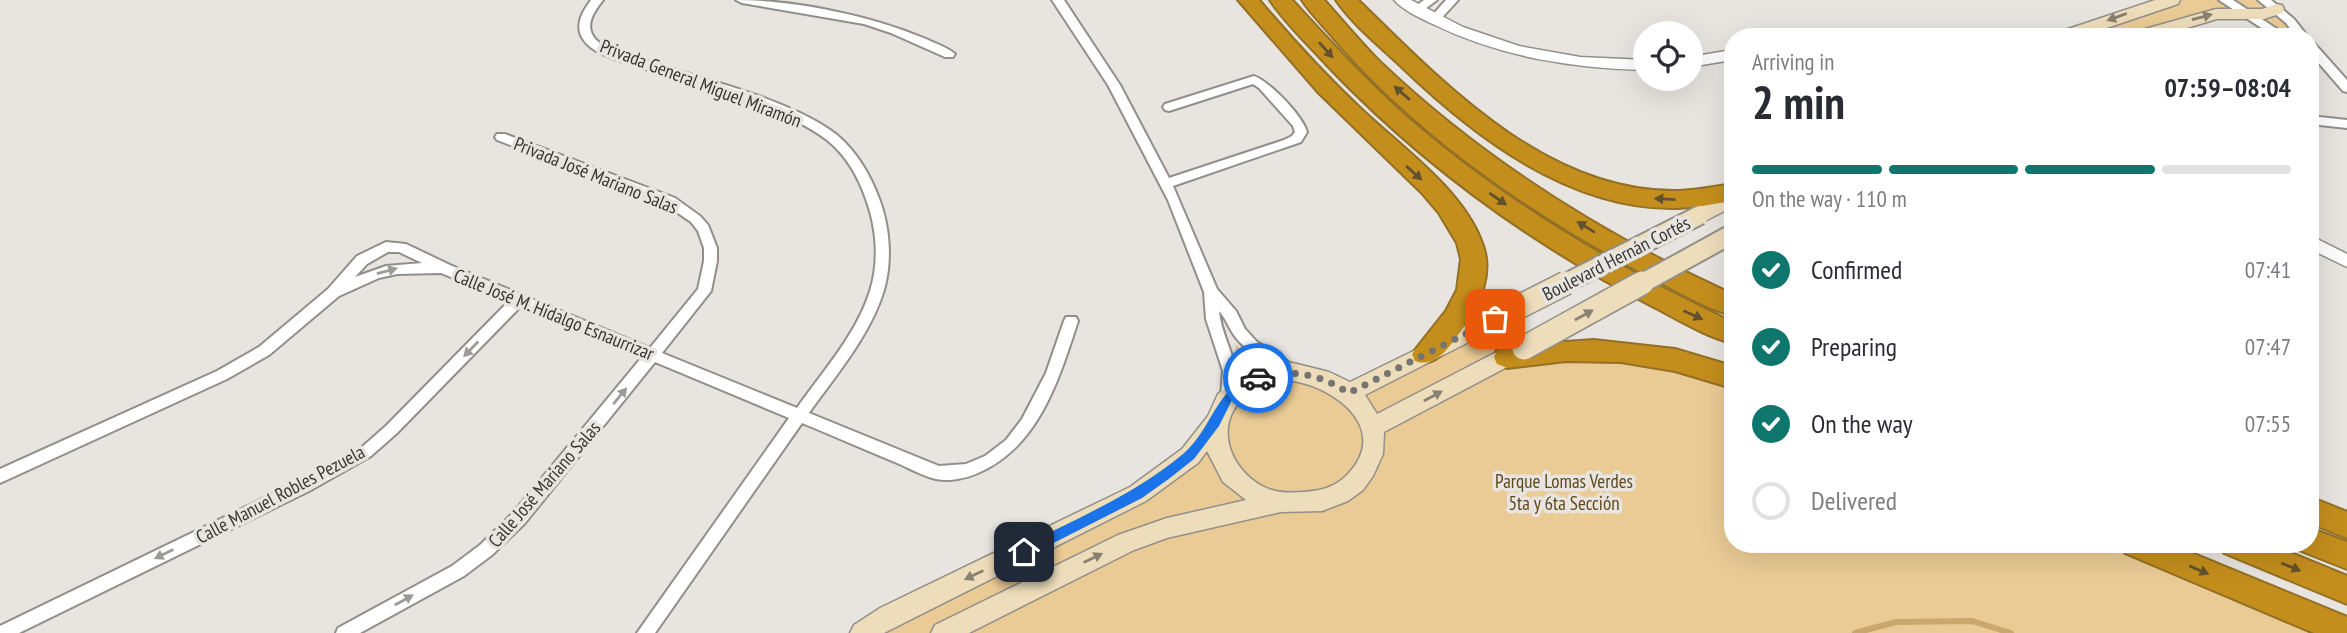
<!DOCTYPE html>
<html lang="en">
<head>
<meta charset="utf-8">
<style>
	:root { --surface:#fff; --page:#f2f2f3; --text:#2b2b33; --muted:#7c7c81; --line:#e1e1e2; --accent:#0f766e }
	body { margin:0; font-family:"PT Sans Narrow",sans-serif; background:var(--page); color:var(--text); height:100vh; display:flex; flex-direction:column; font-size:26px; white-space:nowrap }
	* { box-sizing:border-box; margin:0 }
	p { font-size:23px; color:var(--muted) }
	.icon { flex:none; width:38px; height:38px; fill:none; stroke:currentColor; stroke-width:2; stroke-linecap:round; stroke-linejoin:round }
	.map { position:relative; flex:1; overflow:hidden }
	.details { position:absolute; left:1724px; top:28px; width:595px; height:525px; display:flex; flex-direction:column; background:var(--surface); border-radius:28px; box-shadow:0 7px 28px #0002 }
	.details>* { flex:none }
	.fabs { position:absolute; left:1633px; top:21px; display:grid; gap:14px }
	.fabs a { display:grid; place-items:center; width:70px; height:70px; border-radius:50%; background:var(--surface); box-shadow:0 7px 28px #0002; font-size:35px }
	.pin { position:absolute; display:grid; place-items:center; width:60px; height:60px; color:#fff; margin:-30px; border-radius:14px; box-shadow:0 4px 10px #0006 }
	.courier { position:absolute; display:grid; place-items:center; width:70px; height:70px; margin:-35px; border:5px solid #1a73e8; border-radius:50%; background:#fff; color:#222; box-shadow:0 2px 9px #0007 }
	.overview em { font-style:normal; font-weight:700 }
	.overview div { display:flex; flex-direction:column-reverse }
	.overview { display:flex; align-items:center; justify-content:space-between; height:119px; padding:0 28px }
	h1 { font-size:46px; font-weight:700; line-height:52px }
	.bar { display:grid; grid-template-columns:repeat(4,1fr); gap:10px 7px; align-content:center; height:84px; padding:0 28px }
	.bar i { height:9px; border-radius:5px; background:var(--line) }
	.bar .current { background:var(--accent) }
	.bar p { grid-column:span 4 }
	ol { padding:0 28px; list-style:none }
	li { display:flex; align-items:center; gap:21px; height:77px }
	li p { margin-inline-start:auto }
	li .icon { padding:7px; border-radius:50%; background:var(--accent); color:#fff; stroke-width:4 }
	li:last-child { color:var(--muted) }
	li i { width:38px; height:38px; border:4px solid var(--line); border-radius:50% }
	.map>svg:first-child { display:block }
	.green { fill:#ebcb95 }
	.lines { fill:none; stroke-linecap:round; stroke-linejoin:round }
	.stream { stroke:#caa76c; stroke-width:6 }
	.minor-casing { stroke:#928f8a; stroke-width:4 }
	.tertiary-casing { stroke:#928f8a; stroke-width:3 }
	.secondary-casing { stroke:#928f8a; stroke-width:3 }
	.motorway-casing { stroke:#937025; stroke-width:4 }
	.minor { fill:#fff; fill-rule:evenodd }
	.tertiary { fill:#fff; fill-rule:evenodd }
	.secondary { fill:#edddbb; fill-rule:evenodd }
	.motorway { fill:#c48e1d; fill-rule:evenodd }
	.secondary-bridge-far1-casing { stroke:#928f8a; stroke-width:22; stroke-linecap:butt }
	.secondary-bridge-casing { stroke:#928f8a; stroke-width:26; stroke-linecap:butt }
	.secondary-bridge-far1 { stroke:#edddbb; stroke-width:18 }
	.secondary-bridge { stroke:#edddbb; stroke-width:23 }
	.oneway { fill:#898271 }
	.oneway2 { fill:#62512e }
	.oneway3 { fill:#9c9b9a }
	.route { fill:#1a73e8 }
	.done { stroke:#767471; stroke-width:7; stroke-dasharray:0 12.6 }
	.labels { text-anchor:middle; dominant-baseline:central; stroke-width:7; stroke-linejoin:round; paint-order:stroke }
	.street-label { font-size:19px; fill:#383735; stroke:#e8e5e0 }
	.park-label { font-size:19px; fill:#604719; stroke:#e8e5e0 }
</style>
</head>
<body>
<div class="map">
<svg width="2347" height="633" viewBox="0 0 2347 633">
	<rect width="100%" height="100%" fill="#e8e5e0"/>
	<g class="green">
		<polygon points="2172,0 2264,0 2302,37 2283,37 2242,12 2137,37 2062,37"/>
		<polygon points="1496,325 1515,343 1373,427 1350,395"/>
		<path d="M1235 344 1274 381C1304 379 1344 390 1360 418 1365 428 1364 445 1365 456L1342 487 1282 498 1232 468 1224 417 1244 393Z"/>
		<polygon points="1508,358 1697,364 1732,378 1732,544 2135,544 2347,633 944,633 1127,543 1348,494 1373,429"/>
		<polygon points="1213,430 1261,500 1222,512 940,633 884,633 1072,538"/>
	</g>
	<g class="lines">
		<polyline class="stream" points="1855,633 1896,622 1972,621 2011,633"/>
		<g class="minor-casing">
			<g id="minor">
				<path d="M591 0H603C596 9 586 22 592 34 598 48 624 54 638 58 694 77 792 99 837 135 857 152 871 176 880 201 890 229 892 262 884 290 870 336 836 375 809 413L939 466 966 464 985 456 1006 440 1022 419 1046 373 1064 321 1066 317H1076L1078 321C1059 379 1039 447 978 473 967 478 949 482 936 479 923 476 909 468 897 463 865 450 834 436 802 423L655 633H637L789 418 655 362 525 523 492 555 464 576 360 633H336L338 628 452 566 480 545 513 513 642 357 521 306 397 433 371 456 309 491 19 633H0V626L299 481 361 448 387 425 509 301 441 273 397 274 379 278 339 296 269 355 227 379 0 483V469L217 371 259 347 328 289 357 256 386 242 406 244 450 265 650 348 698 289 704 261V248L698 231 691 222 665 204 497 140 495 137 497 134H505L675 198 700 216 708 225 717 248V261L711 291 662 353 797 408C823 371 856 335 870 291 879 263 877 230 867 202 859 178 847 156 827 140 783 106 693 84 639 67 621 61 593 55 583 39 574 25 583 11 591 0ZM388 252H399L422 263 386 266 355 277 367 264Z"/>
				<path d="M736 0C796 0 872 16 926 39 936 44 947 47 955 54L953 57H945L891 33 864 24 742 3Z"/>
				<path d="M1052 0H1064L1120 85 1169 178 1284 140 1292 136 1295 132 1293 126 1259 88 1253 84 1169 111 1165 110 1163 107 1165 104 1254 76C1270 82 1302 115 1307 132L1301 142 1173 186 1217 289 1236 311 1245 329 1257 342 1298 368 1300 372 1298 376C1285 380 1246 350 1237 339 1230 331 1227 320 1219 311 1222 342 1246 370 1233 401H1223L1221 397 1223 371 1206 319 1204 292 1168 200 1108 85Z"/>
				<polygon points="1424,0 1437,0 1421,12 1413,12 1413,8"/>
				<polygon points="1446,0 1458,0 1438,22 1430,22 1430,18"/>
				<polygon points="2219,0 2233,0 2289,37 2275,37"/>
				<polygon points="2258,0 2271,0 2294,19 2308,37 2296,37 2286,23"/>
				<polygon points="2310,42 2314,43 2347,80 2347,92 2343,91 2310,53"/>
				<polygon points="2310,116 2347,120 2347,128 2310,124"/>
			</g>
		</g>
		<g class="tertiary-casing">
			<g id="tertiary">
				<path d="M1394 0H1411L1463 27 1519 46 1580 57 1645 60V70C1572 68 1501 57 1435 25 1422 19 1404 11 1394 0Z"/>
				<polygon points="1732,50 1732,60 1690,67 1690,57"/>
				<polygon points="2313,237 2347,254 2347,267 2310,249 2310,238"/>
			</g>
		</g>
		<g class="secondary-casing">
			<g id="secondary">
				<polygon points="2155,0 2180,0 2178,4 2080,37 2054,37 2056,33"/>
				<polygon points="2276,4 2282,5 2284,9 2282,13 2264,19 2217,19 2157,37 2129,37 2131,33 2216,9 2262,9"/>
				<polygon points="1732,192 1732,207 1707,220 1693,220 1690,215 1693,210"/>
				<path d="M1495 311 1502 313 1506 319 1502 325 1365 395 1377 414 1514 343 1522 341 1530 343 1533 349 1530 355 1384 432 1383 454 1373 476 1363 490 1348 501 1322 511 1281 512 1167 538 1134 550 969 633H931L935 625 1118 535 1167 518 1246 500 1223 482 1207 451 1198 463 1146 501 884 633H850L854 625 880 608 1130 487 1182 449 1208 416 1218 394 1243 375 1293 363 1329 372 1350 382ZM1293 381C1337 388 1391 430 1347 475 1334 488 1320 491 1303 492 1289 493 1275 493 1262 486 1223 464 1212 412 1257 389 1267 384 1282 383 1293 381Z"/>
			</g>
		</g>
		<g class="motorway-casing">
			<g id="motorway">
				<path d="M1238 0H1259C1291 38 1325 75 1361 109 1401 147 1463 190 1482 243 1494 273 1480 303 1463 328 1451 344 1437 369 1415 361L1412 354 1446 311 1457 290 1461 259 1457 243 1439 213 1422 193 1318 92Z"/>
				<path d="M1270 0H1292C1329 40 1366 81 1408 118 1505 202 1616 268 1732 322V343C1704 336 1676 318 1650 305 1530 243 1419 162 1326 64 1307 43 1285 23 1270 0Z"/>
				<path d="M1302 0H1324C1343 21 1361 43 1381 63 1483 160 1605 236 1732 294V315C1704 308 1676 290 1650 277 1536 217 1421 139 1336 41 1325 27 1311 14 1302 0Z"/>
				<path d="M1336 0H1358C1443 83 1545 191 1674 191 1693 191 1713 187 1732 184V201C1714 204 1694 208 1674 208 1569 209 1475 137 1403 68 1381 47 1353 25 1336 0Z"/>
				<polygon points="1594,340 1675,349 1732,366 1732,388 1675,371 1621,362 1566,361 1507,368 1497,364 1494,357 1497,350 1507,346"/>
				<polygon points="2310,497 2347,512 2347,538 2310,523"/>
				<polygon points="2310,528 2347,542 2347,569 2299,550 2297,544 2310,544"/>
				<polygon points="2121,544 2170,544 2347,617 2347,633 2314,633 2125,553"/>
				<polygon points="2220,544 2269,544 2347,576 2347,604 2224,553"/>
			</g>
		</g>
		<use href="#minor" class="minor"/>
		<use href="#tertiary" class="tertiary"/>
		<use href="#secondary" class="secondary"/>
		<use href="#motorway" class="motorway"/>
		<g class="secondary-bridge-far1-casing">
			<g id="secondary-bridge-far1">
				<polyline points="1562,285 1700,215"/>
				<polyline points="1639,285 1732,234"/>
			</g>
		</g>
		<g class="secondary-bridge-casing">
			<g id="secondary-bridge">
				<polyline points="1495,319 1566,283"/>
				<polyline points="1524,348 1642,283"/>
			</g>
		</g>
		<use href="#secondary-bridge-far1" class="secondary-bridge-far1"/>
		<use href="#secondary-bridge" class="secondary-bridge"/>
	</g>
	<defs><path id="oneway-solid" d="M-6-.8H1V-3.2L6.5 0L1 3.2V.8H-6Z" transform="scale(1.75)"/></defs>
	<g class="oneway">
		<use href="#oneway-solid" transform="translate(2117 17) rotate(160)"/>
		<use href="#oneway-solid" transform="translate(2202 17) rotate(-15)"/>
		<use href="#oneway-solid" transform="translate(1584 315) rotate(-29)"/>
		<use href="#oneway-solid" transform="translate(1433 396) rotate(-28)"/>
		<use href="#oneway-solid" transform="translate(1093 558) rotate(-26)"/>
		<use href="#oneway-solid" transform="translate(974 575) rotate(154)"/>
	</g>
	<g class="oneway2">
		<use href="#oneway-solid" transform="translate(1326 50) rotate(48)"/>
		<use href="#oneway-solid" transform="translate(1402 93) rotate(-139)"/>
		<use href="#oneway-solid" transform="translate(1414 173) rotate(42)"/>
		<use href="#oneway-solid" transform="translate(1498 199) rotate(35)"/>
		<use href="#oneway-solid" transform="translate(1665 199) rotate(-177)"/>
		<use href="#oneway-solid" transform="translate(1586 227) rotate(-149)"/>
		<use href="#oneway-solid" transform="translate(1693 315) rotate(24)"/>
		<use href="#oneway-solid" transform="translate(2291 567) rotate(22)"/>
		<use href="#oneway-solid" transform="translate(2199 570) rotate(23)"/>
	</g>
	<g class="oneway3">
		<use href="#oneway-solid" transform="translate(387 271) rotate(-15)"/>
		<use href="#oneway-solid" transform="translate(471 349) rotate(134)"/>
		<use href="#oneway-solid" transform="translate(620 396) rotate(-50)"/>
		<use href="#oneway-solid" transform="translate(164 554) rotate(154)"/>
		<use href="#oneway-solid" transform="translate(404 600) rotate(-29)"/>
	</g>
	<path class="route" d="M1258 373 1262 374V381L1244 390 1232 400 1219 426 1194 459 1170 478 1142 498 1028 556H1019V548C1075 519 1134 495 1183 454 1215 426 1213 389 1258 373Z"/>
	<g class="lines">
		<path class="done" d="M1258 378C1292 368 1319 374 1349 393L1495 319"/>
	</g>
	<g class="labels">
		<g class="street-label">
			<text transform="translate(701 83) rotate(21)">Privada General Miguel Miramón</text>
			<text transform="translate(596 175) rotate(22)">Privada José Mariano Salas</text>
			<text transform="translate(1616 258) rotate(-27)">Boulevard Hernán Cortés</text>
			<text transform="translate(554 314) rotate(22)">Calle José M. Hidalgo Esnaurrizar</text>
			<text transform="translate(544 484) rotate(-49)">Calle José Mariano Salas</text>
			<text transform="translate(280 494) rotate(-28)">Calle Manuel Robles Pezuela</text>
		</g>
		<g class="park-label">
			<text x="1564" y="481">Parque Lomas Verdes<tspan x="1564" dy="22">5ta y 6ta Sección</tspan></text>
		</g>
	</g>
</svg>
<div class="fabs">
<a><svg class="icon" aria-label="locate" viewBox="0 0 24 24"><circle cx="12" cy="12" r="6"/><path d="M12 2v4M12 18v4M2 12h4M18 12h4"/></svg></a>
</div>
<div class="pin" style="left:1495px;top:319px;background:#ea580c"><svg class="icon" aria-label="bag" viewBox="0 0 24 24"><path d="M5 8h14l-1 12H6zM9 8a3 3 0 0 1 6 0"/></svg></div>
<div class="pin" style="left:1024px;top:552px;background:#1f2937"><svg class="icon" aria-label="home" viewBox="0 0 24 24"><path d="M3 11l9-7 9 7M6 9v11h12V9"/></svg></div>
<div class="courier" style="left:1258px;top:378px"><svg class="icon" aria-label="car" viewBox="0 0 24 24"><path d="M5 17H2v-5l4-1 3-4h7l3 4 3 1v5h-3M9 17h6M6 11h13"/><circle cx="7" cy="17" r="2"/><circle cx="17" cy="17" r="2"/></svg></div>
<section class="details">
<div class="overview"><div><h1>2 min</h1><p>Arriving in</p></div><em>07:59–08:04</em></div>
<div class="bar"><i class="current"></i><i class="current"></i><i class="current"></i><i></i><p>On the way · 110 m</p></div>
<ol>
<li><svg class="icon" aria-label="check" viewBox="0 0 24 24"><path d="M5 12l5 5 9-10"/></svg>Confirmed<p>07:41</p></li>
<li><svg class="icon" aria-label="check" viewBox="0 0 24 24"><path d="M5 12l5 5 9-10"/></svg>Preparing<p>07:47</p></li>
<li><svg class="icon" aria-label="check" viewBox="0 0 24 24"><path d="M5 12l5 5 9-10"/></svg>On the way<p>07:55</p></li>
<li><i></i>Delivered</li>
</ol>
</section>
</div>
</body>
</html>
